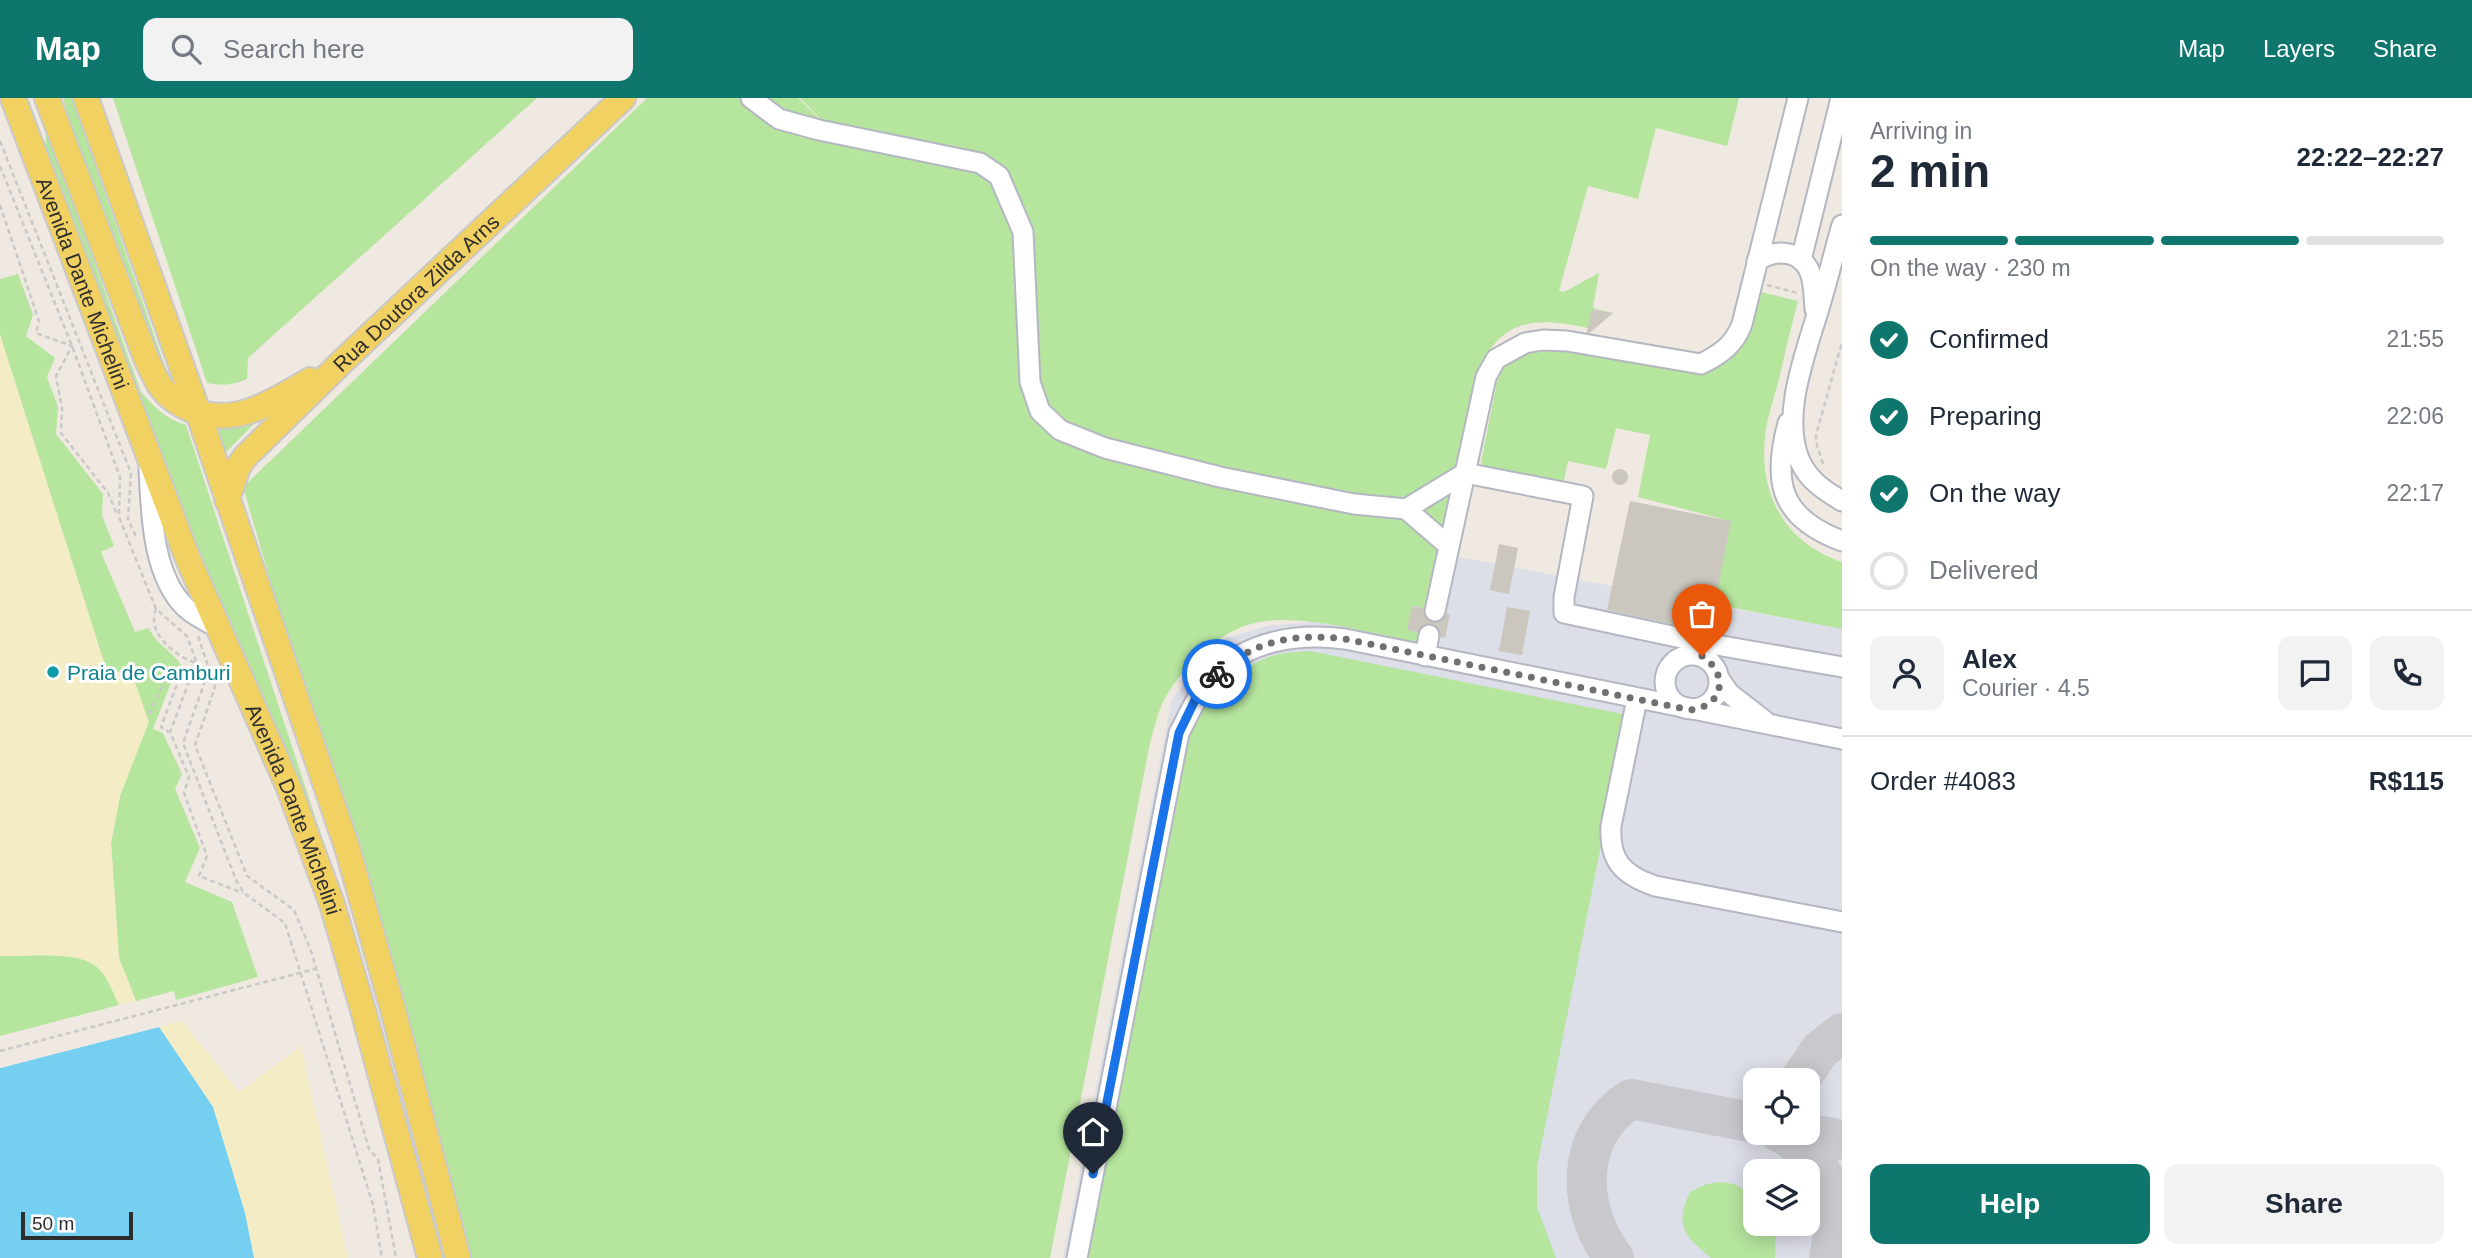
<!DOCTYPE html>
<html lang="en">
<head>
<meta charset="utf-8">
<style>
	:root { --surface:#fff; --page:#f2f2f3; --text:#1f2937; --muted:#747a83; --line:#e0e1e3; --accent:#0f766e }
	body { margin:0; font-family:Arial,sans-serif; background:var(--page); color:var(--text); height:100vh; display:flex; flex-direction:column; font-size:26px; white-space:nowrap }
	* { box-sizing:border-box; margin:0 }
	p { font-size:23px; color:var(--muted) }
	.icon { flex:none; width:38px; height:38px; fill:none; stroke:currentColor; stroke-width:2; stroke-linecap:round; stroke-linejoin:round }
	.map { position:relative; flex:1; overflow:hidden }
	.drawer { display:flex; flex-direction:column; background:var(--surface); width:630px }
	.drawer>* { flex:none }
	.controls { position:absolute; left:1743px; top:970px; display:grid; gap:14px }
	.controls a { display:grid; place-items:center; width:77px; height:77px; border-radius:14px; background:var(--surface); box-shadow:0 4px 18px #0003; font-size:35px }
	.scale { position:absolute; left:21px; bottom:18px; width:112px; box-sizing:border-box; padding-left:7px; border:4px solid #2e2e2e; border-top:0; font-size:19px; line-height:24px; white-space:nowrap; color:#2e2e2e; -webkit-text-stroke:5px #fff; paint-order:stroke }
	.pin { position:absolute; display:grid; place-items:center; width:60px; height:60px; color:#fff; margin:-72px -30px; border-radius:50% 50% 50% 0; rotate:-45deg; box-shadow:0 0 7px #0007 }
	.pin .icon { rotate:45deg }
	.courier { position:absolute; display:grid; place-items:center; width:70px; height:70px; margin:-35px; border:5px solid #1a73e8; border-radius:50%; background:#fff; color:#222; box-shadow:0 2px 9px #0007 }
	.headline em { font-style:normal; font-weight:700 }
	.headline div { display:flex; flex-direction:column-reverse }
	.headline { display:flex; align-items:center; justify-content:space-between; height:119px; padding:0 28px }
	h1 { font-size:46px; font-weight:700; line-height:52px }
	.bar { display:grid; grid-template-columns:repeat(4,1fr); gap:10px 7px; align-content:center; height:84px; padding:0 28px }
	.bar i { height:9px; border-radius:5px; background:var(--line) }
	.bar .current { background:var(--accent) }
	.bar p { grid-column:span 4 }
	.line { display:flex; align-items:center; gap:18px; padding:0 28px; border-top:2px solid var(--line) }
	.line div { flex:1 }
	.round { display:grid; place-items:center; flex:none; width:74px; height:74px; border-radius:14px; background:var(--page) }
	ol { padding:0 28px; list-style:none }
	li { display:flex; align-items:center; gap:21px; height:77px }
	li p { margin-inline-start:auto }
	li .icon { padding:7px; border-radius:50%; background:var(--accent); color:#fff; stroke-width:4 }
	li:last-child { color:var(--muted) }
	li i { width:38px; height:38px; border:4px solid var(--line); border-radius:50% }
	.cta { display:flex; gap:14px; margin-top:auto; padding:14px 28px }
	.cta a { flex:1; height:80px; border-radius:14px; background:var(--accent); color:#fff; font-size:28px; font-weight:700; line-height:80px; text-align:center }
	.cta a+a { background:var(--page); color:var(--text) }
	header { display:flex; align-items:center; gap:42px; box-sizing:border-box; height:98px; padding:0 35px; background:var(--accent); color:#fff }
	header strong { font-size:33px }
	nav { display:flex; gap:38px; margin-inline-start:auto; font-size:24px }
	.search { width:490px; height:63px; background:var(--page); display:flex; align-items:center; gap:18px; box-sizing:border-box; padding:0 24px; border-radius:14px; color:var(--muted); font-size:26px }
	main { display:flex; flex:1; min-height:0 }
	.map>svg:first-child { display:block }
	.airport { fill:#dcdee8; fill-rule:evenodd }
	.green { fill:#b6e59e }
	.sand { fill:#f3ecc5 }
	.water { fill:#75cff0 }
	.pier { fill:#efe9e1 }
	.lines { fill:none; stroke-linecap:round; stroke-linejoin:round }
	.taxiway { stroke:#c9c8cc; stroke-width:40 }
	.building { fill:#cbc7bf }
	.minor-casing { stroke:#b4b7c1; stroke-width:23 }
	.major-casing { stroke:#c9c9c9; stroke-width:28 }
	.path { stroke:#c9c9c9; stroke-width:2.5; stroke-dasharray:5 3.5; stroke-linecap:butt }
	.minor { stroke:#fff; stroke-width:19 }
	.major { stroke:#f2d163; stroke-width:24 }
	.done { stroke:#726f6d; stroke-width:7; stroke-dasharray:0 12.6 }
	.route { stroke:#1a73e8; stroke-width:9 }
	.culture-dot { fill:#0f9aa8; stroke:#fff; stroke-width:2.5 }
	.labels { text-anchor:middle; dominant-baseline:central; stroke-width:6; stroke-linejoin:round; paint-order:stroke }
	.street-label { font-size:21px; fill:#2e2e2e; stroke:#fff }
	.culture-label { font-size:21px; fill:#0d838f; stroke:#fff; text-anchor:start }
</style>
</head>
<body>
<header>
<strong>Map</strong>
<div class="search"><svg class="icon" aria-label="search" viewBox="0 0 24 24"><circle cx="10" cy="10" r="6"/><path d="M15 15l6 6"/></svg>Search here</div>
<nav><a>Map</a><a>Layers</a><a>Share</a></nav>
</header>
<main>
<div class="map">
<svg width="1842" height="1160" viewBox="0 0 1842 1160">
	<rect width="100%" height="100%" fill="#efe9e1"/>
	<path class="airport" d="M1415 451 1842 531V1160H1063L1172 601 1216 543 1266 528 1313 524ZM1755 982H1808V1034H1755ZM1755 1073H1808V1125H1755Z"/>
	<g class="green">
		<polygon points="63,0 72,0 171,286 162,280 93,96"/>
		<path d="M113 0H537L248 260 247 281C233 287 223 288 207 285Z"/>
		<path d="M647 0H798L859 60 800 0H1739L1727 48 1656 30 1638 101 1588 88 1559 193 1564 194 1599 175 1593 210 1613 215 1593 211 1588 230C1533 218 1499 221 1476 278L1424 510 1413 508 1408 532 1418 534 1416 544C1372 536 1299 514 1255 525 1218 533 1180 571 1163 604 1157 616 1154 632 1150 645L1050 1160H467L243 389Z"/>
		<path d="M46 30 141 294C155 310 166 321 186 327L336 782 198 468 45 59Z"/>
		<path d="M18 176 33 217 26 238 55 260 47 279 58 309 56 336 103 396 102 417 114 448 101 454 135 534 149 530C156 548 177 554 186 576L176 572 153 631 163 635 182 676 175 691 200 750 185 784 232 804 258 879 176 902 174 893 136 903 119 860 111 745 120 698 148 624 130 571 108 577 0 237V181Z"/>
		<path d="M1761 194 1798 203C1791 229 1785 255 1779 281 1774 300 1767 320 1765 339 1759 397 1785 445 1842 464V531L1714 506 1730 423 1638 399 1650 337 1616 330 1606 371 1568 363 1563 387 1486 371 1481 364 1497 284 1505 267 1535 245 1715 269C1750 251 1752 229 1761 194Z"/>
		<polygon points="261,319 224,356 211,325"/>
		<path d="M1310 553 1627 617 1537 1069V1109L1556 1160H1088L1189 641C1205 600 1229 573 1272 558 1283 554 1298 554 1310 553Z"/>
		<path d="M0 858C25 859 79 852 97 869 108 879 113 894 119 907L0 938Z"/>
		<path d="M1721 1084 1734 1086 1755 1098V1125H1775L1776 1128 1775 1160H1711C1685 1138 1674 1128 1690 1094L1707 1086Z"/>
	</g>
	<g class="sand">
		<path d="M0 237 108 577 130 570 149 624 120 698 111 745 119 860 136 903 119 907C113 894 108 879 97 869 78 852 25 858 0 858Z"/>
		<polygon points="182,923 239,994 301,948 348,1160 254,1160 245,1115 213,1009 159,929"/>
	</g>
	<polygon class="water" points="159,929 213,1009 245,1115 254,1160 0,1160 0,970"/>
	<polygon class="pier" points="158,926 162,928 0,970 0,967"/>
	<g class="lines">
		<g class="taxiway">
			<polyline points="1800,982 1820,952 1842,935"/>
			<path d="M1779 1034C1808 1049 1834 1083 1834 1117 1835 1131 1831 1146 1829 1160"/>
			<polyline points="1802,1034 1842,1042"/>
			<path d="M1614 1160C1576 1110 1574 1037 1631 1001L1755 1025"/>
		</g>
	</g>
	<g class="building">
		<polygon points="1592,211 1613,215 1586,238"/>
		<circle cx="1620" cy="379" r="8"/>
		<polygon points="1630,403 1731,423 1709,534 1607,512"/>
		<polygon points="1499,446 1518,450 1509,496 1490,492"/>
		<polygon points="1412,508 1450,516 1445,540 1407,532"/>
		<polygon points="1507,509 1530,513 1522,557 1499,553"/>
	</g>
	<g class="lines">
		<g class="minor-casing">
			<g id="minor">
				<polyline points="751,0 779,21 819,32 980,65 999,78 1023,134 1030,284 1040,313 1060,332 1105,350 1220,379 1354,406 1406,411 1465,375 1583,398 1564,499 1564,515 1705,545 1842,569"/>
				<path d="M1842 127C1835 151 1829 176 1822 200 1809 247 1779 316 1800 363 1808 382 1825 393 1842 403"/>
				<polyline points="1801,162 1841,0"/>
				<path d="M1757 163C1776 150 1803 152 1811 177 1814 188 1814 200 1815 211"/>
				<path d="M1788 325C1772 384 1780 420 1842 443"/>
				<path d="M149 370C151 413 152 478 186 510 196 519 207 524 219 530"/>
				<polyline points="1406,411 1449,448"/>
				<path d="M1435 513 1486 279 1496 261 1525 245 1543 242 1567 243 1701 266C1721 256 1734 247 1742 226L1798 0"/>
				<circle cx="1692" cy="584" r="27"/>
				<polyline points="1425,558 1429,537"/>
				<polyline points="1720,582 1729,595 1765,623"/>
				<path d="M1637 601 1611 728C1609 763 1623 777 1655 788L1842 824"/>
				<path d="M1077 1160 1179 635C1189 616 1198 595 1213 579 1247 542 1298 535 1345 541L1842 641"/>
			</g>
		</g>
		<g class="major-casing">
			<g id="major">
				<path id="s1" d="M13 0 188 461 289 690 332 806 363 912 430 1160"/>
				<path d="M47 0 146 260C151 270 155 281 161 289 169 300 180 307 192 312 235 330 274 303 310 282"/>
				<polyline points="86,0 198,314 347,749 392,908 458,1160"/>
				<path id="s2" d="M227 402 238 369 245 359 346 260 623 0"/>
			</g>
		</g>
		<g class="path">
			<polyline points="0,43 131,375 128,421 136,439"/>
			<polyline points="0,68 72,248 120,379 119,419 156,511 187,538 204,586 183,645 236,782 244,795 285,825 373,1107 382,1160"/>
			<polyline points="0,107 39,223 36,235 72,248 56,278 62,310 61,335 108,395 117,416"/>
			<polyline points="1767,187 1798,195"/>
			<polyline points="1823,366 1817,348 1816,337 1842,244"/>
			<path d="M156 511C146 535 175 558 196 565L170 634 189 679 184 695 207 758 199 778 243 795"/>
			<polyline points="198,538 215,589 195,647 247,778 294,812 311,853 369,1051 378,1061 396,1160"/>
			<polyline points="149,616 169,574 180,578 161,629 169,634"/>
			<polyline points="0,953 315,871"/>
		</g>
		<use href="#minor" class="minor"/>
		<use href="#major" class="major"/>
	</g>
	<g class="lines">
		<path class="done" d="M1217 576C1255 542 1295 535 1345 541L1690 612C1723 609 1730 576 1702 558"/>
		<polyline class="route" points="1093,1076 1179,635 1195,602 1217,576"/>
	</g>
	<circle class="culture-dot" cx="53" cy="574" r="7"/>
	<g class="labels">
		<g class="street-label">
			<text stroke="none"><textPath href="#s1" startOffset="198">Avenida Dante Michelini</textPath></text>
			<text stroke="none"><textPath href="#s2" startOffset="284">Rua Doutora Zilda Arns</textPath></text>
			<text stroke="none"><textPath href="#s1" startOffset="765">Avenida Dante Michelini</textPath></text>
		</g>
		<g class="culture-label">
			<text x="67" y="574">Praia de Camburi</text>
		</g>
	</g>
</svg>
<div class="controls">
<a><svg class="icon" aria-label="locate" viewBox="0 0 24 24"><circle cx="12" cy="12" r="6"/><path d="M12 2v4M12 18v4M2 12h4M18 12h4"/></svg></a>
<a><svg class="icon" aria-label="layers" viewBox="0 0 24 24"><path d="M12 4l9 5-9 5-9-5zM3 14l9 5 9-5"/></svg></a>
</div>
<div class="scale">50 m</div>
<div class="pin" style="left:1702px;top:558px;background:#ea580c"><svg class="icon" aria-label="bag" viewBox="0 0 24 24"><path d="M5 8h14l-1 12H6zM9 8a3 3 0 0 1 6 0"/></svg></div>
<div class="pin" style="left:1093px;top:1076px;background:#1f2937"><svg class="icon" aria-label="home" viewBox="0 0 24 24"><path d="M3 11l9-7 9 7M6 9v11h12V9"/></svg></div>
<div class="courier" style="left:1217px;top:576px"><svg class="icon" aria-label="bike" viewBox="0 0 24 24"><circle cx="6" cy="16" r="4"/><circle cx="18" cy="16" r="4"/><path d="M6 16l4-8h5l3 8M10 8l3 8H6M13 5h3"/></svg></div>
</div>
<section class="drawer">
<div class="headline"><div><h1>2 min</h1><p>Arriving in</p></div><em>22:22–22:27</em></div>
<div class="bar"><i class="current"></i><i class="current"></i><i class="current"></i><i></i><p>On the way · 230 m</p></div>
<ol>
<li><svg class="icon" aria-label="check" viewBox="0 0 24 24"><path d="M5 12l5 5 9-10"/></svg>Confirmed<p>21:55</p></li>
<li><svg class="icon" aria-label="check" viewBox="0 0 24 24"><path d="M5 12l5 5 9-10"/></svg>Preparing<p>22:06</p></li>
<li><svg class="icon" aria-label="check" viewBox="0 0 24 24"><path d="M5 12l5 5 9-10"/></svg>On the way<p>22:17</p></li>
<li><i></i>Delivered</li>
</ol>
<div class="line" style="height:126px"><a class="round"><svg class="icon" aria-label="person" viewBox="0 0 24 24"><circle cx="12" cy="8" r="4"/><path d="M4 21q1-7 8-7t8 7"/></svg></a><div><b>Alex</b><p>Courier · 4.5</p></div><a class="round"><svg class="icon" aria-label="chat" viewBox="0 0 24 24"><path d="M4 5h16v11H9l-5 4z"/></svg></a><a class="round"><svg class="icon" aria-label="phone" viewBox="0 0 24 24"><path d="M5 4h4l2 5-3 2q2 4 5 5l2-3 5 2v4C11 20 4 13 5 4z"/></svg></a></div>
<div class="line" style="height:91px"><div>Order #4083</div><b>R$115</b></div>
<div class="cta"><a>Help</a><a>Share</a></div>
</section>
</main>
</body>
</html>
